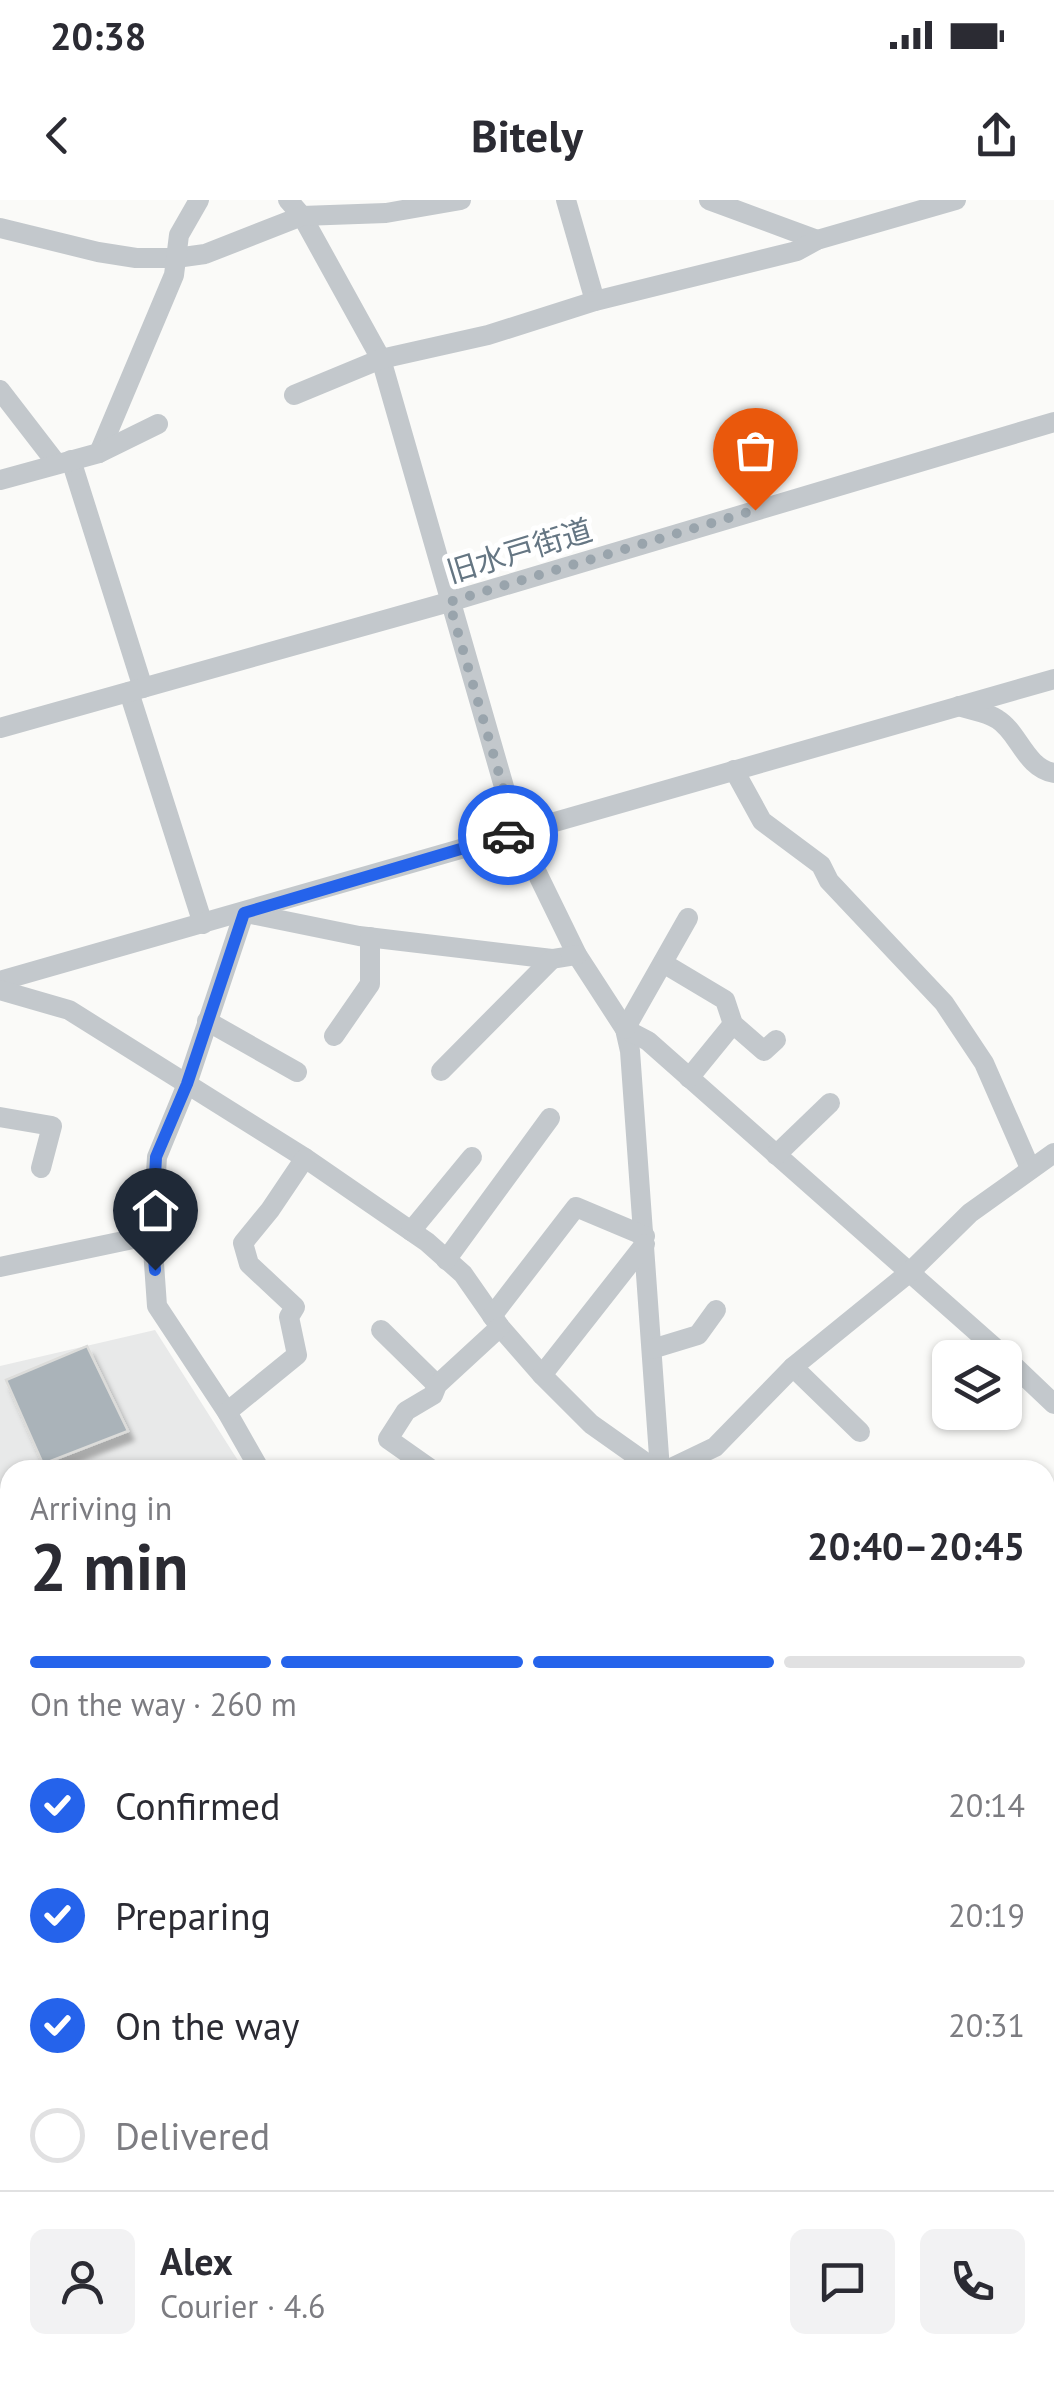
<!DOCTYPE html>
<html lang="en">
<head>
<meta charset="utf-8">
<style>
	:root { --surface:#fff; --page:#f2f2f3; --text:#2b2b33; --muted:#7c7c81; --line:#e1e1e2; --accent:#2563eb }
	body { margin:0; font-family:"PT Sans","Noto Sans JP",sans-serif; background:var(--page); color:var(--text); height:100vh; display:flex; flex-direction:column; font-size:38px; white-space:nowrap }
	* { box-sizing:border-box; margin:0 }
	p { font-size:32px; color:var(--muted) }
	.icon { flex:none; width:55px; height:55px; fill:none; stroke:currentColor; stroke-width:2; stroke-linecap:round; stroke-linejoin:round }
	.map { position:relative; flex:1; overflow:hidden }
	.details { position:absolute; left:0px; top:1260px; width:1055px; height:932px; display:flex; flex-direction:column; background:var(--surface); border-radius:30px 30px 0 0; box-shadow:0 2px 8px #0004 }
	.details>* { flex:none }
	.fabs { position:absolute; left:932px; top:1140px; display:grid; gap:20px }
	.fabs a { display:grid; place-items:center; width:90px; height:90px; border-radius:15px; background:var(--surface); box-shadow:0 2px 8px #0004; font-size:50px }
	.pin { position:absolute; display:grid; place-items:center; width:85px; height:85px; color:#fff; margin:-102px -42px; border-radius:50% 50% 50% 0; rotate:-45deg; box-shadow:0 0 10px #0007 }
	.pin .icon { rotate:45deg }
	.courier { position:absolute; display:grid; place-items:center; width:100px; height:100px; margin:-50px; border:8px solid #2563eb; border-radius:50%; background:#fff; color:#222; box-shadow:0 2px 12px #0007 }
	.summary em { font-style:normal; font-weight:800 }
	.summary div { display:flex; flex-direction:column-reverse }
	.summary { display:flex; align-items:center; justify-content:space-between; height:170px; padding:0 30px }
	h1 { font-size:65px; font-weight:800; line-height:75px }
	.bar { display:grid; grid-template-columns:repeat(4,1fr); gap:15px 10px; align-content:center; height:120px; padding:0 30px }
	.bar i { height:12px; border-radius:8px; background:var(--line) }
	.bar .active { background:var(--accent) }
	.bar p { grid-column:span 4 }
	.line { display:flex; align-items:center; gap:25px; padding:0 30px; border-top:2px solid var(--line) }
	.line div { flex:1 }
	.round { display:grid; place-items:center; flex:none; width:105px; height:105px; border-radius:15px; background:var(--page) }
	ol { padding:0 30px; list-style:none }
	li { display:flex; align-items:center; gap:30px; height:110px }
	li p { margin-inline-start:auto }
	li .icon { padding:10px; border-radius:50%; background:var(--accent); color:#fff; stroke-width:4 }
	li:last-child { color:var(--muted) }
	li i { width:55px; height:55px; border:5px solid var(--line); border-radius:50% }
	.status { display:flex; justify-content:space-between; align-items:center; height:70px; padding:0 50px; background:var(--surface); direction:ltr }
	.status svg { height:28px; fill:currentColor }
	header { display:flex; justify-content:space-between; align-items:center; height:130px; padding:0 30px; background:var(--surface); font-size:45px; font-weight:800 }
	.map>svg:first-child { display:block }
	.built { fill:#e8e9e9 }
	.building { fill:#aab3b9; stroke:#dcdcda; stroke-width:2.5; filter:url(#shadow) }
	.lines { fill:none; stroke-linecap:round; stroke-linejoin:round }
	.path { stroke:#bbbfc2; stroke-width:2.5; stroke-dasharray:5 5; stroke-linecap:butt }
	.minor { stroke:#c3c8cc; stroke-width:20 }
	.done { stroke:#99a4ac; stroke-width:10; stroke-dasharray:0 18 }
	.route { stroke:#2563eb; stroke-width:12 }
	.labels { text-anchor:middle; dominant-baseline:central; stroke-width:10; stroke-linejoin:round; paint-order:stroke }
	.street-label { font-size:30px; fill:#657683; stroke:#fff }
</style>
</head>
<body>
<div class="status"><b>20:38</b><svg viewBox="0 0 49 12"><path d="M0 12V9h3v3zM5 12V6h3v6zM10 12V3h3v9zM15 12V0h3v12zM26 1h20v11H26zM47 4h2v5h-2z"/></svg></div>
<header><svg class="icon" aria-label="back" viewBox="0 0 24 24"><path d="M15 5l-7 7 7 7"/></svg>Bitely<svg class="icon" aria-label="share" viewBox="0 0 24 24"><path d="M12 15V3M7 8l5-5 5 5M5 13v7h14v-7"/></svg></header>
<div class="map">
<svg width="1054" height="2191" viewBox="0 0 1054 2191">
	<defs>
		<filter id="shadow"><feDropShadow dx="5.5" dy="9" stdDeviation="2.5" flood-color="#0004"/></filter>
	</defs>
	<rect width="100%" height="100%" fill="#fafaf8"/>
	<polygon class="built" points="155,1130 244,1270 10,1270 10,1530 0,1529 0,1166"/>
	<polygon class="building" points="87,1146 128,1231 43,1264 6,1180"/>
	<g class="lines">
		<g class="path">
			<polyline points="1045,1557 1054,1556"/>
			<polyline points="0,1765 10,1765"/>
		</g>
		<g class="minor">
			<polyline points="288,0 302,16 381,159 517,632 577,755 625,829 630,851 660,1270"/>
			<polyline points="566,0 595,101"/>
			<polyline points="709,0 817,40"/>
			<polyline points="0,28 98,52 136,58 176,58 205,54 302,16 386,13 461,0"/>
			<polyline points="0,190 57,264"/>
			<polyline points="294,195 381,159 488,135 595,101 797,51 817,40 956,0"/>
			<polyline points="99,253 174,75 179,35 199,0"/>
			<polyline points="71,260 143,488"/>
			<polyline points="0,280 99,253 158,224"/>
			<polyline points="129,492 203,724"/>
			<path d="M959 506C970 510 987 512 997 519 1019 532 1025 568 1054 573"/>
			<polyline points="0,528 449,402 1054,222"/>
			<polyline points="734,570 762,621 821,665 829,681 944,803 984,863 1030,968"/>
			<polyline points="244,713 187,884 157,957 152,1035 157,1106 227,1212 260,1270"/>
			<polyline points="251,714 359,736 552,759 577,755"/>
			<polyline points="663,763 725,800 733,824 764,851 776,840"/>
			<polyline points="0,781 1054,479"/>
			<polyline points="0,790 69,810 305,958 427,1042 463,1074 500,1127 542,1175 591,1224 656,1270"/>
			<polyline points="207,821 297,872"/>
			<polyline points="625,829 648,841 994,1147 1054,1204"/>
			<polyline points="625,829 688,718"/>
			<polyline points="334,836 370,784 370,737"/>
			<polyline points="441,871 552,759"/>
			<polyline points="689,878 733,824"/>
			<polyline points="0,917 52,926 41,968"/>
			<polyline points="776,955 830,903"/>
			<polyline points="411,1031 472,957"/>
			<polyline points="446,1060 550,918"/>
			<polyline points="0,1067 152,1035"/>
			<polyline points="492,1116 576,1007 645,1036"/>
			<polyline points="381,1130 437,1185"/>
			<polyline points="652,1149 698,1135 716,1110"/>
			<polyline points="793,1167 860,1232"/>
			<polyline points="542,1175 645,1044"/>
			<polyline points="227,1212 297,1155 289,1117 295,1107 249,1064 243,1043 270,1010 305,958"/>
			<polyline points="432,1270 388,1239 406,1211 433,1195 437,1185 500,1127"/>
			<polyline points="667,1270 715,1247 793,1167 910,1072 970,1013 1054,953"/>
			<polyline points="1045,1459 1054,1458"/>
			<polyline points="0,1565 10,1563"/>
			<polyline points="1045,2032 1054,2029"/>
			<polyline points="152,2182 156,2191"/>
			<polyline points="615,2191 633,2182"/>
			<polyline points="810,2191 810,2182"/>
		</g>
	</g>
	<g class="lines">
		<polyline class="done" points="508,635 516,632 449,402 755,310"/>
		<polyline class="route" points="155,1070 152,1035 156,957 187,884 244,713 508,635"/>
	</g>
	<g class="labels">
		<g class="street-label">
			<text transform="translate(519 350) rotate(-17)">旧水戸街道</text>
		</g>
	</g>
</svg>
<div class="fabs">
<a><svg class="icon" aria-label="layers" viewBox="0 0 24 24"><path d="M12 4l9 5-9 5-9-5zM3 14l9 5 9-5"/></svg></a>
</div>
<div class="pin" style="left:755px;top:310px;background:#ea580c"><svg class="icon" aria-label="bag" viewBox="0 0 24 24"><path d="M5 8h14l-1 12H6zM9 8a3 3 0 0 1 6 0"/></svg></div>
<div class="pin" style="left:155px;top:1070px;background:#1f2937"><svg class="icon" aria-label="home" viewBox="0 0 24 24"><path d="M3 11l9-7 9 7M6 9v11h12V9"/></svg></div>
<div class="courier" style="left:508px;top:635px"><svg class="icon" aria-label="car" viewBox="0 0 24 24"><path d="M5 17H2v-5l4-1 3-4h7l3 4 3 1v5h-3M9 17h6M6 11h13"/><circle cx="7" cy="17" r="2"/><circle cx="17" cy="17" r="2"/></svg></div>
<section class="details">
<div class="summary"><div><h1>2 min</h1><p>Arriving in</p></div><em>20:40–20:45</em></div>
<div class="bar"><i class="active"></i><i class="active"></i><i class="active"></i><i></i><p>On the way · 260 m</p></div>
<ol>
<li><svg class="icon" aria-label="check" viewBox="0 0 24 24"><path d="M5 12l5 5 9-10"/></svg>Confirmed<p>20:14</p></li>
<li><svg class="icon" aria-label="check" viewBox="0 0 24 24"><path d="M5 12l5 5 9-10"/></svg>Preparing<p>20:19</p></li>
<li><svg class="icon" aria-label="check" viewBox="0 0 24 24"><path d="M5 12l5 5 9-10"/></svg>On the way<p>20:31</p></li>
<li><i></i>Delivered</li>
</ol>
<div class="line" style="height:180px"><a class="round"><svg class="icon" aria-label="person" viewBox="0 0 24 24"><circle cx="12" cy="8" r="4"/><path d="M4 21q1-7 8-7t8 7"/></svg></a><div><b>Alex</b><p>Courier · 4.6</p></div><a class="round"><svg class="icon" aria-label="chat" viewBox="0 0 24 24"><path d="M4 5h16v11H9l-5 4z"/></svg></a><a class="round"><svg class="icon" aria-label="phone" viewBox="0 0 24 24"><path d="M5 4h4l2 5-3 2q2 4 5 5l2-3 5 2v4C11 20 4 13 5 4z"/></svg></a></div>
</section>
</div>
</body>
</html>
